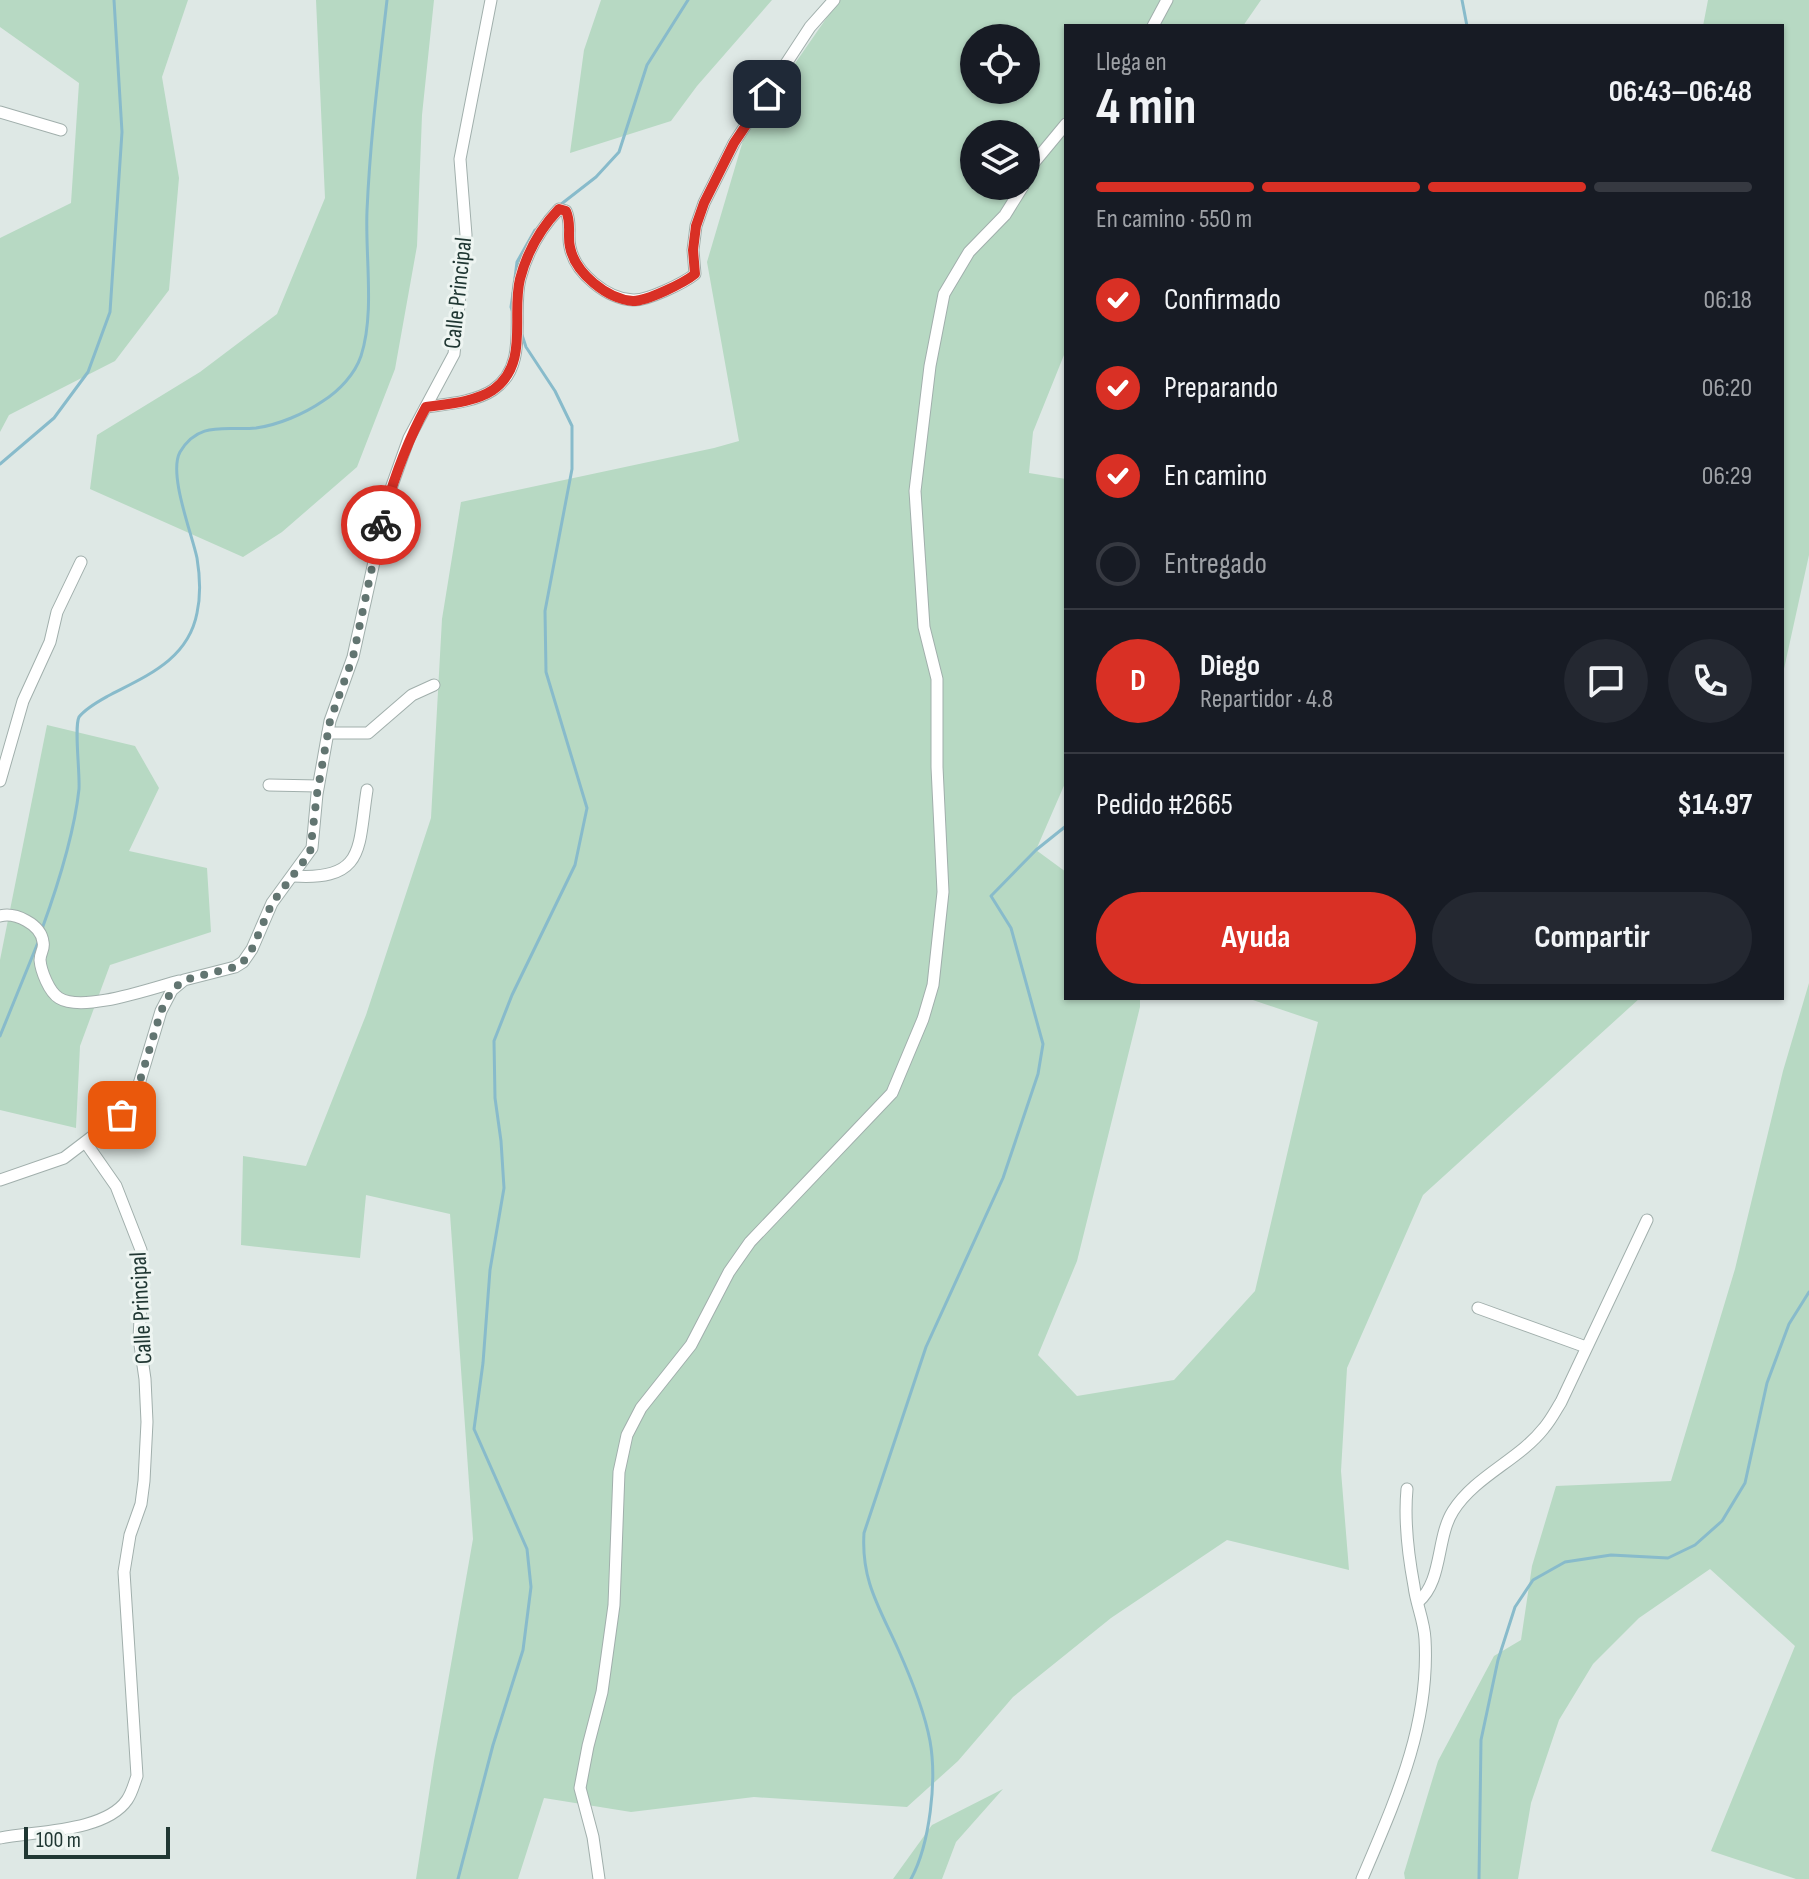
<!DOCTYPE html>
<html lang="es">
<head>
<meta charset="utf-8">
<style>
	:root { --surface:#171b24; --page:#242831; --text:#f1f3f6; --muted:#9ea1a6; --line:#363941; --accent:#d93025 }
	body { margin:0; font-family:"Sofia Sans Condensed",sans-serif; background:var(--page); color:var(--text); height:100vh; display:flex; flex-direction:column; font-size:30px; white-space:nowrap }
	* { box-sizing:border-box; margin:0 }
	p { font-size:26px; color:var(--muted) }
	.icon { flex:none; width:44px; height:44px; fill:none; stroke:currentColor; stroke-width:2; stroke-linecap:round; stroke-linejoin:round }
	.map { position:relative; flex:1; overflow:hidden }
	.details { position:absolute; left:1064px; top:24px; width:720px; height:976px; display:flex; flex-direction:column; background:var(--surface); border-radius:0px; box-shadow:0 2px 6px #0004 }
	.details>* { flex:none }
	.controls { position:absolute; left:960px; top:24px; display:grid; gap:16px }
	.controls a { display:grid; place-items:center; width:80px; height:80px; border-radius:50%; background:var(--surface); box-shadow:0 2px 6px #0004; font-size:40px }
	.scale { position:absolute; left:24px; bottom:20px; width:146px; box-sizing:border-box; padding-left:8px; border:4px solid #203733; border-top:0; font-size:22px; line-height:28px; white-space:nowrap; color:#203733; -webkit-text-stroke:6px #eef5f2; paint-order:stroke }
	.pin { position:absolute; display:grid; place-items:center; width:68px; height:68px; color:#fff; margin:-34px; border-radius:16px; box-shadow:0 4px 12px #0006 }
	.courier { position:absolute; display:grid; place-items:center; width:80px; height:80px; margin:-40px; border:6px solid #d93025; border-radius:50%; background:#fff; color:#222; box-shadow:0 2px 10px #0007 }
	.head em { font-style:normal; font-weight:700 }
	.head div { display:flex; flex-direction:column-reverse }
	.head { display:flex; align-items:center; justify-content:space-between; height:136px; padding:0 32px }
	h1 { font-size:52px; font-weight:700; line-height:60px }
	.bar { display:grid; grid-template-columns:repeat(4,1fr); gap:12px 8px; align-content:center; height:96px; padding:0 32px }
	.bar i { height:10px; border-radius:6px; background:var(--line) }
	.bar .active { background:var(--accent) }
	.bar p { grid-column:span 4 }
	.line { display:flex; align-items:center; gap:20px; padding:0 32px; border-top:2px solid var(--line) }
	.line div { flex:1 }
	.round { display:grid; place-items:center; flex:none; width:84px; height:84px; border-radius:42px; background:var(--page) }
	ol { padding:0 32px; list-style:none }
	li { display:flex; align-items:center; gap:24px; height:88px }
	li p { margin-inline-start:auto }
	li .icon { padding:8px; border-radius:50%; background:var(--accent); color:#fff; stroke-width:4 }
	li:last-child { color:var(--muted) }
	li i { width:44px; height:44px; border:4px solid var(--line); border-radius:50% }
	.button { display:flex; gap:16px; margin-top:auto; padding:16px 32px }
	.button a { flex:1; height:92px; border-radius:48px; background:var(--accent); color:#fff; font-size:32px; font-weight:700; line-height:92px; text-align:center }
	.button a+a { background:var(--page); color:var(--text) }
	.map>svg:first-child { display:block }
	.green { fill:#b7d9c3; fill-rule:evenodd }
	.lines { fill:none; stroke-linecap:round; stroke-linejoin:round }
	.stream { stroke:#88bbcb; stroke-width:3 }
	.street-casing { stroke:#a1afac; stroke-width:13 }
	.street { stroke:#fff; stroke-width:11 }
	.done { stroke:#627571; stroke-width:8; stroke-dasharray:0 14.4 }
	.route { stroke:#d93025; stroke-width:10 }
	.labels { text-anchor:middle; dominant-baseline:central; stroke-width:6; stroke-linejoin:round; paint-order:stroke }
	.street-label { font-size:24px; fill:#203733; stroke:#eef5f2 }
</style>
</head>
<body>
<div class="map">
<svg width="1809" height="1879" viewBox="0 0 1809 1879">
	<rect width="100%" height="100%" fill="#dee8e5"/>
	<g class="green">
		<polygon points="0,0 188,0 162,77 179,178 169,290 115,361 9,415 0,432 0,238 71,203 79,83 0,27"/>
		<polygon points="316,0 434,0 422,115 417,246 395,369 357,467 282,532 243,557 90,489 97,435 200,372 277,314 325,198"/>
		<polygon points="601,0 772,0 697,86 671,121 570,153 584,50"/>
		<path d="M839 0H1261L1243 26H1066V350L1033 432 1029 473 1066 479V781L1036 850 1066 872V998H1140V1007L1077 1261 1038 1355 1077 1396 1174 1380 1255 1291 1318 1022 1247 998H1640L1423 1195 1347 1368 1341 1471 1349 1570 1227 1540 1111 1618 1013 1697 958 1761 907 1807 754 1797 631 1812 544 1798 518 1879H416L434 1761 473 1539 450 1214 366 1195 360 1258 241 1245 243 1156 306 1166 366 1015 431 818 442 619 461 502 714 448 739 441 707 262 744 137ZM974 38H1026V90H974ZM974 134H1026V186H974Z"/>
		<polygon points="1708,0 1809,0 1809,555 1782,678 1782,26 1703,26"/>
		<polygon points="47,725 135,746 159,788 129,851 207,868 211,932 110,965 80,1046 76,1128 0,1110 0,960"/>
		<polygon points="1809,983 1809,1879 1796,1879 1711,1851 1795,1646 1710,1569 1639,1618 1593,1664 1559,1720 1531,1803 1518,1879 1405,1879 1404,1873 1438,1761 1494,1656 1521,1640 1532,1566 1556,1486 1671,1481 1735,1269 1783,1071"/>
		<polygon points="1003,1789 956,1842 942,1879 893,1879 932,1825"/>
	</g>
	<g class="lines">
		<g class="stream">
			<polyline points="1462,0 1467,26"/>
			<polyline points="560,205 596,177 619,152 647,65 688,0"/>
			<polyline points="515,278 517,262 535,230"/>
			<polyline points="513,293 511,307 513,313"/>
			<polyline points="0,464 54,418 88,372 110,312 122,132 114,0"/>
			<path d="M42 929C58 885 74 836 79 789 80 772 74 727 79 717 86 708 99 701 108 696 146 676 188 660 197 613 201 595 200 576 197 558 192 534 168 474 180 452 199 420 226 431 256 428 278 425 304 414 323 401 339 391 355 374 361 356 375 313 365 256 367 211 370 140 379 70 387 0"/>
			<polyline points="0,1036 39,940"/>
			<polyline points="458,1879 493,1745 523,1650 531,1587 527,1549 474,1429 483,1363 490,1270 504,1188 501,1141 495,1098 494,1041 512,995 575,865 587,808 546,672 545,611 572,469 572,426 555,391 526,347 522,335"/>
			<path d="M911 1879C930 1844 937 1780 930 1741 924 1709 911 1678 898 1649 879 1607 861 1580 864 1533L926 1347 1003 1178 1038 1074 1043 1044 1011 928 991 896 1036 850 1066 826"/>
			<polyline points="1479,1879 1481,1740 1498,1660 1515,1607 1533,1580 1565,1562 1611,1555 1668,1558 1695,1545 1722,1521 1745,1483 1767,1383 1789,1324 1809,1292"/>
		</g>
		<g class="street-casing">
			<g id="street">
				<polyline points="1153,26 1167,0"/>
				<polyline points="0,112 61,130"/>
				<polyline points="1026,179 1032,165 1066,124"/>
				<path d="M426 407C447 404 475 402 493 390 530 365 511 315 520 279 527 252 539 230 559 209L566 211C572 224 567 235 570 247 575 273 607 299 633 300 647 301 684 283 695 274L693 250 696 226 704 203 734 143 810 27 834 0"/>
				<polyline points="328,733 368,733 412,695 434,685"/>
				<polyline points="0,781 23,701 50,642 57,612 81,562"/>
				<polyline points="269,785 318,786"/>
				<path d="M293 876C366 881 358 847 367 790"/>
				<path d="M0 916C15 912 41 924 43 942 45 948 40 953 40 960 41 971 49 992 59 998 83 1013 152 988 179 981"/>
				<polyline points="0,1180 64,1158 127,1110 133,1104 161,1011 172,990 184,980 235,967 243,962 252,949 272,903 312,848 317,794 330,721 353,657 389,494 409,438 454,354 466,235 460,159 491,0"/>
				<polyline points="1478,1308 1586,1347"/>
				<path d="M1418 1602C1443 1581 1436 1538 1453 1511 1475 1476 1519 1460 1544 1428 1551 1420 1556 1410 1561 1402L1647 1220"/>
				<path d="M0 1838C35 1831 105 1832 127 1800 132 1793 134 1784 137 1776L124 1572 130 1535 141 1504 144 1481 147 1422 145 1379 139 1338 142 1282 141 1250 116 1186 86 1143"/>
				<polyline points="599,1879 593,1837 580,1788 588,1746 602,1692 614,1605 619,1472 627,1435 641,1408 691,1345 729,1272 750,1242 892,1093 923,1019 933,985 943,892 937,767 937,679 924,627 915,491 930,366 944,294 969,252 1005,215 1023,186"/>
				<path d="M1362 1879C1395 1801 1430 1726 1425 1639 1424 1620 1416 1604 1414 1586 1408 1554 1404 1521 1407 1489"/>
			</g>
		</g>
		<use href="#street" class="street"/>
	</g>
	<g class="lines">
		<polyline class="done" points="122,1115 133,1104 161,1011 172,990 184,980 235,967 243,962 252,949 272,903 310,853 317,794 330,721 353,657 381,525"/>
		<path class="route" d="M381 525C392 483 406 444 426 407 447 404 475 402 493 390 530 364 511 315 520 279 527 252 539 230 559 209L566 211C572 224 567 235 570 247 575 273 607 299 633 301 647 301 684 283 695 274L693 250 696 226 704 203 734 143 767 94"/>
	</g>
	<g class="labels">
		<g class="street-label">
			<text transform="translate(458 293) rotate(-84)">Calle Principal</text>
			<text transform="translate(141 1308) rotate(-93)">Calle Principal</text>
		</g>
	</g>
</svg>
<div class="controls">
<a><svg class="icon" aria-label="locate" viewBox="0 0 24 24"><circle cx="12" cy="12" r="6"/><path d="M12 2v4M12 18v4M2 12h4M18 12h4"/></svg></a>
<a><svg class="icon" aria-label="layers" viewBox="0 0 24 24"><path d="M12 4l9 5-9 5-9-5zM3 14l9 5 9-5"/></svg></a>
</div>
<div class="scale">100 m</div>
<div class="pin" style="left:122px;top:1115px;background:#ea580c"><svg class="icon" aria-label="bag" viewBox="0 0 24 24"><path d="M5 8h14l-1 12H6zM9 8a3 3 0 0 1 6 0"/></svg></div>
<div class="pin" style="left:767px;top:94px;background:#1f2937"><svg class="icon" aria-label="home" viewBox="0 0 24 24"><path d="M3 11l9-7 9 7M6 9v11h12V9"/></svg></div>
<div class="courier" style="left:381px;top:525px"><svg class="icon" aria-label="bike" viewBox="0 0 24 24"><circle cx="6" cy="16" r="4"/><circle cx="18" cy="16" r="4"/><path d="M6 16l4-8h5l3 8M10 8l3 8H6M13 5h3"/></svg></div>
<section class="details">
<div class="head"><div><h1>4 min</h1><p>Llega en</p></div><em>06:43–06:48</em></div>
<div class="bar"><i class="active"></i><i class="active"></i><i class="active"></i><i></i><p>En camino · 550 m</p></div>
<ol>
<li><svg class="icon" aria-label="check" viewBox="0 0 24 24"><path d="M5 12l5 5 9-10"/></svg>Confirmado<p>06:18</p></li>
<li><svg class="icon" aria-label="check" viewBox="0 0 24 24"><path d="M5 12l5 5 9-10"/></svg>Preparando<p>06:20</p></li>
<li><svg class="icon" aria-label="check" viewBox="0 0 24 24"><path d="M5 12l5 5 9-10"/></svg>En camino<p>06:29</p></li>
<li><i></i>Entregado</li>
</ol>
<div class="line" style="height:144px"><b class="round" style="background:var(--accent);color:#fff">D</b><div><b>Diego</b><p>Repartidor · 4.8</p></div><a class="round"><svg class="icon" aria-label="chat" viewBox="0 0 24 24"><path d="M4 5h16v11H9l-5 4z"/></svg></a><a class="round"><svg class="icon" aria-label="phone" viewBox="0 0 24 24"><path d="M5 4h4l2 5-3 2q2 4 5 5l2-3 5 2v4C11 20 4 13 5 4z"/></svg></a></div>
<div class="line" style="height:104px"><div>Pedido #2665</div><b>$14.97</b></div>
<div class="button"><a>Ayuda</a><a>Compartir</a></div>
</section>
</div>
</body>
</html>
